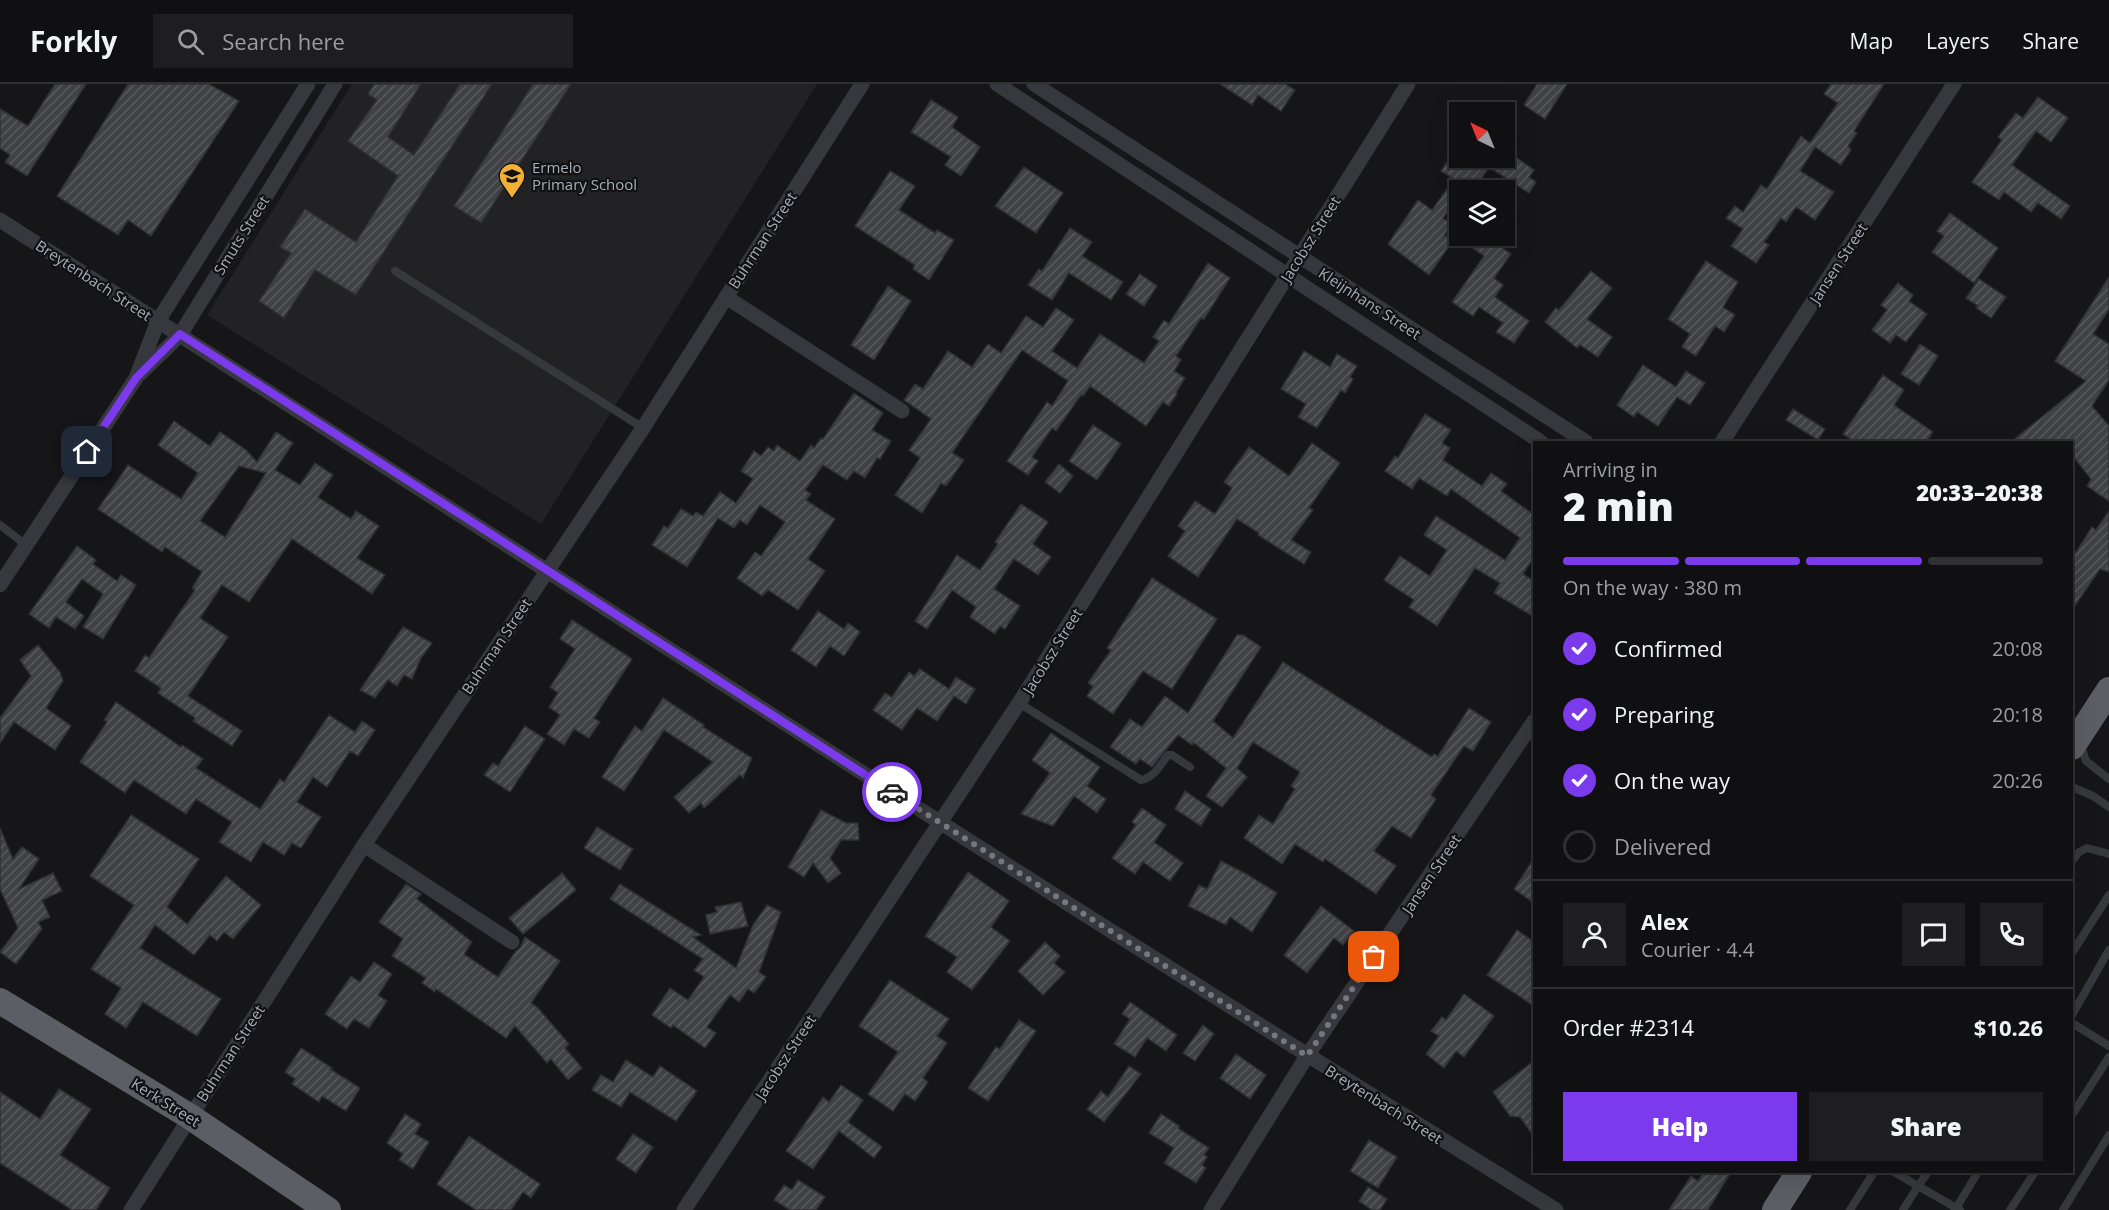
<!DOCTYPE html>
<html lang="en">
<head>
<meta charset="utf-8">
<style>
	:root { --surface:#101012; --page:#1e1e20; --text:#f1f3f6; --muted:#9c9d9f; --line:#303032; --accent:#7c3aed }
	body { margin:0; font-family:"Open Sans",sans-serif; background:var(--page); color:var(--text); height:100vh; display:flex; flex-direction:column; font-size:22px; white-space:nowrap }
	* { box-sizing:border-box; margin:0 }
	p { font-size:20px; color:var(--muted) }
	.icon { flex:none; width:33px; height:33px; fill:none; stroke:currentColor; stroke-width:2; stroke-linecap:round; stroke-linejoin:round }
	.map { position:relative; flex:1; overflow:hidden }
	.drawer { position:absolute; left:1533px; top:357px; width:540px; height:732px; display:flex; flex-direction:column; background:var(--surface); border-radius:0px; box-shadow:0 6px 24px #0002,0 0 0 2px var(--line) }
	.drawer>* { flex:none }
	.needle { width:39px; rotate:317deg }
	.buttons { position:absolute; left:1449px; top:18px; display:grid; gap:12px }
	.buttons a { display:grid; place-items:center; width:66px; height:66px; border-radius:0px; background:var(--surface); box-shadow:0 6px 24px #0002,0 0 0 2px var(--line); font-size:30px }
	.pin { position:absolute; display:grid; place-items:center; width:51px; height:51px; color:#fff; margin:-26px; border-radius:12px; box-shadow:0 3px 9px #0006 }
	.courier { position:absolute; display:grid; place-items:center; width:60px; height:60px; margin:-30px; border:4px solid #7c3aed; border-radius:50%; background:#fff; color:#222; box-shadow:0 2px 8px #0007 }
	.head em { font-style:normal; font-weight:800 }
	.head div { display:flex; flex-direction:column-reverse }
	.head { display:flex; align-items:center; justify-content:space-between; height:102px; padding:0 30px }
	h1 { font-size:39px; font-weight:800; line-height:45px }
	.bar { display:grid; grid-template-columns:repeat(4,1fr); gap:9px 6px; align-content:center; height:72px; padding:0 30px }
	.bar i { height:8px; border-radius:4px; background:var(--line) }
	.bar .current { background:var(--accent) }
	.bar p { grid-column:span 4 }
	.line { display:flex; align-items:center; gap:15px; padding:0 30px; border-top:2px solid var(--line) }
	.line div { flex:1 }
	.round { display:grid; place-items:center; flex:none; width:63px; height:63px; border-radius:0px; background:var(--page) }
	ol { padding:0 30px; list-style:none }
	li { display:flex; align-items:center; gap:18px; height:66px }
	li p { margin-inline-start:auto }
	li .icon { padding:6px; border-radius:50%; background:var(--accent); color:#fff; stroke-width:4 }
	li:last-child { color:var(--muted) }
	li i { width:33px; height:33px; border:3px solid var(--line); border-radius:50% }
	.action { display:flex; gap:12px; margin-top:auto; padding:12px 30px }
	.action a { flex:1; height:69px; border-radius:0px; background:var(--accent); color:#fff; font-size:24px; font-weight:800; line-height:69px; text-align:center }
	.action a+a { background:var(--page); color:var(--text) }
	header { display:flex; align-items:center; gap:36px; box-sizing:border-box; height:84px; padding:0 30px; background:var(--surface); border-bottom:2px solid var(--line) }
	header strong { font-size:28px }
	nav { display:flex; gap:33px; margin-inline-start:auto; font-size:21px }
	.search { width:420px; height:54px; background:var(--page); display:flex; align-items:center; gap:15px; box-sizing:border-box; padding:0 21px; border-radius:0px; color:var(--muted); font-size:22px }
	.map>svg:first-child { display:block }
	.built { fill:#222225 }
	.building { fill:url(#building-hatch); stroke:#303034; stroke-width:1.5; fill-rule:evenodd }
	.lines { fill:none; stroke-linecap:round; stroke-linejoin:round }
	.service { stroke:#37383d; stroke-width:8 }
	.minor { stroke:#37383d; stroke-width:15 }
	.trunk { stroke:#5b5e65; stroke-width:26 }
	.done { stroke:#757880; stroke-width:6; stroke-dasharray:0 10.8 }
	.route { stroke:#7c3aed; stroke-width:8 }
	.labels { text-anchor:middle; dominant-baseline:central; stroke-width:4.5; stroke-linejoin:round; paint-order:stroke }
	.poi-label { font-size:15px; fill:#a8adb8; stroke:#111113; text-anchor:start }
	.street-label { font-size:15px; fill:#a8adb8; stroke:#111113 }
</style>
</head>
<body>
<header>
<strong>Forkly</strong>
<div class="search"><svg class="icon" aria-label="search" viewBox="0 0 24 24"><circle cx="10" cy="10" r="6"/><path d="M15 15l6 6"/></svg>Search here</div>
<nav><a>Map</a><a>Layers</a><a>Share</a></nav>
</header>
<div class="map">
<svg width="2109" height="1126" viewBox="0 0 2109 1126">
	<defs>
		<pattern id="building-hatch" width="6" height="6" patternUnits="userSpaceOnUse" patternTransform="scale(1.5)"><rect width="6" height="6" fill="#404145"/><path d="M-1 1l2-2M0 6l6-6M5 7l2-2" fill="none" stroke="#595a5e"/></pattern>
	</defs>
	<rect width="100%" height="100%" fill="#161618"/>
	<polygon class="built" points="352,0 817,0 541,440 207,231"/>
	<g class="building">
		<polygon points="55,0 86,0 27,92 5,78 10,71 0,64 0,25 28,42"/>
		<polygon points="128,0 209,0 239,17 151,152 128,136 118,151 57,112"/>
		<polygon points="374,0 421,0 388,53 414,71 460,0 492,0 356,211 315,186 284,234 259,217 291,169 280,163 305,125 356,158 398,92 348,57 377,16 368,10"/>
		<polygon points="533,0 571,0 481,139 454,122"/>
		<polygon points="1220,0 1285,0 1295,6 1281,27 1258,11 1252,21"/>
		<polygon points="1537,0 1567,0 1545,35 1524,21"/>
		<polygon points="1831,0 1884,0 1854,47 1857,49 1848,62 1851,66 1841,81 1815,63 1800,87 1834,108 1815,136 1796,123 1786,138 1781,134 1764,158 1769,161 1756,179 1731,162 1743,145 1726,134 1735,122 1743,128 1761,101 1767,105 1801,52 1810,59 1838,19 1824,10"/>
		<polygon points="2038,13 2068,34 2051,58 2036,47 2012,81 2070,122 2061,135 2038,119 2031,128 2004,108 1999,116 1972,98 2002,56 1998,53 2016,29 2023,34"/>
		<polygon points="931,16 958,33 952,43 980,63 961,92 945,81 951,73 911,48"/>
		<polygon points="1456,65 1460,68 1460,74 1504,74 1504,65 1534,86 1529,93 1536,98 1529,109 1489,83 1474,106 1460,106 1460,110 1443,134 1452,140 1444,152 1485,152 1511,170 1494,194 1503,201 1495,213 1529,237 1514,259 1496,248 1503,239 1479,223 1473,232 1452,218 1484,172 1456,152 1429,191 1388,160 1418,116 1432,126 1454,95 1441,87"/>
		<polygon points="1024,83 1063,109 1036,149 995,122"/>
		<polygon points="890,87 915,102 899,126 935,149 937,146 954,156 929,196 913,185 915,181 855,142"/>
		<polygon points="1950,129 1998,164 1974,199 1932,168 1944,152 1937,147"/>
		<polygon points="1070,144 1092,158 1082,172 1123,198 1111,216 1069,189 1052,216 1028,201 1039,185 1042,187"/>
		<polygon points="1706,177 1738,198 1723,223 1735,231 1724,248 1715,242 1696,272 1682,263 1690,250 1668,235"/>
		<polygon points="1208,179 1230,194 1204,235 1201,234 1176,272 1181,276 1174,287 1185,294 1176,309 1177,310 1169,322 1163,318 1146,342 1090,302 1083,312 1081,311 1056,347 1052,344 1032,373 1038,377 1028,391 1007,377 1047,318 1052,322 1068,297 1022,266 952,369 964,376 946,402 941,399 922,429 895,411 920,374 909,366 931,335 904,316 915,300 923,305 948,267 972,283 988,260 1001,269 1026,232 1043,243 1056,224 1074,236 1052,267 1077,284 1100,250 1144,279 1159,257 1153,253 1164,236 1169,240"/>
		<polygon points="1591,187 1612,204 1587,235 1612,253 1598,273 1580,261 1577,264 1545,238 1556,224 1559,226"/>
		<polygon points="1140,190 1157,202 1144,222 1126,210"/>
		<polygon points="2109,193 2109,225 2093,250 2109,260 2109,296 2092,322 2109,342 2109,417 2087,402 2091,395 2072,371 2072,358 2011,358 2086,297 2055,277"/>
		<polygon points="1979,195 2006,213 1991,234 1976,224 1978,222 1966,214"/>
		<polygon points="1898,199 1913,211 1909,217 1927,230 1906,258 1896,251 1890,259 1872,246 1887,226 1881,221"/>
		<polygon points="888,202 911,217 874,276 851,261"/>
		<polygon points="1920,260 1938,272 1919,301 1901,290"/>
		<polygon points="1304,267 1330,283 1337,270 1357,282 1350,293 1353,295 1345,309 1341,306 1317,344 1298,333 1306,320 1281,305"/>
		<polygon points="1643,281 1676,303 1686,287 1705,299 1690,321 1677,313 1658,342 1637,328 1634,333 1617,321"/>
		<polygon points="1883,291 1904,306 1894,321 1933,348 1926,358 1855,358 1843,350"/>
		<polygon points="854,309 883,329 872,346 891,357 880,375 877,374 865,394 854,387 847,396 823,381 805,406 811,410 806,416 835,435 808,475 825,487 798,526 768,506 762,512 737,494 755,468 761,472 785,438 760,421 747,441 740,436 734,444 718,434 687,483 652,461 664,442 668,444 681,425 693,432 696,428 703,432 720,408 736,419 753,395 741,387 754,367 761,372 768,363 774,367 777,361 800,377 811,361 814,364 821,354 823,355"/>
		<polygon points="1793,325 1825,345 1818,356 1786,336"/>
		<polygon points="1425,330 1451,346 1442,359 1450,364 1443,376 1482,402 1491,389 1507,400 1501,407 1534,431 1534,473 1523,490 1534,497 1534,533 1494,509 1500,499 1475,484 1437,542 1409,523 1414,516 1384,496 1400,472 1430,492 1447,466 1424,451 1436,432 1505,476 1520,454 1451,405 1447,412 1419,394 1412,405 1385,387 1395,372 1398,374"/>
		<path d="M174 337 210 362 220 348 246 366 257 378 276 348 293 359 275 386 300 401 315 379 333 391 318 413 351 435 356 427 379 442 357 474 385 491 372 510 292 455 249 518 222 501 200 534 228 553 188 612 242 647 232 662 193 637 195 634 158 609 161 604 135 587 145 571 149 574 195 506 192 504 202 488 165 463 162 468 98 425 128 381 181 415 198 389 158 361ZM239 382 266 389 225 453 200 437Z"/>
		<polygon points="1093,341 1121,360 1097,396 1069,377"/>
		<polygon points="1312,359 1340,379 1309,424 1313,426 1291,456 1311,468 1304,480 1258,451 1259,449 1237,435 1198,493 1168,472 1185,447 1178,442 1195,417 1215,430 1232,404 1224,398 1249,363 1289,392"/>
		<polygon points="1059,380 1073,392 1060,409 1045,398"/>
		<polygon points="1021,420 1048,438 1033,460 1051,473 1038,491 1014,475 994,505 1020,522 1005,545 1000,542 995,550 970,533 976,523 952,506 927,545 915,537 957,471 980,486 998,460 995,458"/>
		<polygon points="2109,427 2109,488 2100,485 2072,526 2072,474 2092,443 2096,446"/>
		<polygon points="77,462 96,476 93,480 117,497 121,491 136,501 103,555 83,543 103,510 82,495 66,518 84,532 75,545 56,533 49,544 29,530"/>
		<polygon points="1152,494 1217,535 1172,605 1143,587 1113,630 1087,612 1093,602 1088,599 1111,566 1107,564"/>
		<polygon points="818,527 844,545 848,539 860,548 844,572 830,562 816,583 791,566"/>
		<polygon points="572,536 632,575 594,634 600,638 589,654 574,645 564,661 547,650 560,631 549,623 558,609 550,603 575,565 560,555"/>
		<polygon points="403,543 432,559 421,574 412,595 404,591 397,602 388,596 375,614 360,606"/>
		<polygon points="1237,551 1243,551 1261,563 1213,637 1233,654 1283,578 1432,673 1434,670 1438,672 1469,624 1491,638 1473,667 1464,662 1431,711 1436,715 1411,754 1392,742 1374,767 1396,782 1376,810 1325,775 1323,778 1295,760 1282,780 1244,754 1259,731 1273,740 1295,705 1291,702 1300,688 1253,658 1237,684 1247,693 1222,723 1206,712 1226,684 1194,659 1192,661 1178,651 1152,683 1140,675 1136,680 1110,663 1130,635 1142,643 1165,612 1188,629"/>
		<polygon points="38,561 60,588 63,597 46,624 71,642 55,666 14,638 0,659 0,634 31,592 20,576"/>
		<polygon points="920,585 949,605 956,593 975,605 966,620 954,612 937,637 917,624 902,646 873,626 885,609 892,613 909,588 914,592"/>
		<polygon points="663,614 704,641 703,643 752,674 743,694 740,691 704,724 701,719 689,729 674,713 713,678 664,646 624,707 602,693 635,642 642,647"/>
		<polygon points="116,618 181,663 182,661 203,675 196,684 260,725 280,695 284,698 329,631 355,648 362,637 375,646 358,672 350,667 327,703 313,693 297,718 321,733 301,764 292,759 284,771 263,758 251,778 219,758 232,738 196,715 186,730 134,696 125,709 80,678 107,638 104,636"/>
		<polygon points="525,642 545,655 510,708 484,691 493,679 498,682"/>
		<polygon points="1051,649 1100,683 1087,702 1106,715 1097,729 1074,712 1053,742 1021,730 1050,689 1032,676"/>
		<polygon points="1185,707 1211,725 1201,742 1175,725"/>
		<polygon points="1142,724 1166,741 1154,758 1183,779 1170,797 1143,778 1135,790 1112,774 1136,741 1132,738"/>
		<polygon points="821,726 846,739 858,739 859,756 841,756 830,774 841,789 828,799 813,779 804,793 788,783"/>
		<polygon points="131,731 199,775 167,823 187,840 226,792 261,821 233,855 224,848 217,857 210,851 194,871 155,841 140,864 221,915 197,952 143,918 126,944 105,930 121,904 91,885 134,821 90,792"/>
		<polygon points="597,743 633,765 620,786 584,764"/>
		<polygon points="0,744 13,775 22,763 39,775 19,805 53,789 62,807 42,816 50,833 38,838 42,845 16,880 0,868 18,844 0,805"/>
		<polygon points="1534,774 1534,819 1514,805"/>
		<polygon points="1221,777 1248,791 1277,809 1252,848 1230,833 1226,841 1188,822 1199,801 1207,805"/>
		<polygon points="968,788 1009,817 991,843 1010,857 972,906 947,888 957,873 925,852"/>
		<polygon points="562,789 576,806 523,850 509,834"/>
		<polygon points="406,800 421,810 417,815 472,858 464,870 498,893 516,867 520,864 525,853 560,877 531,919 538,924 569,960 565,964 582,984 568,996 551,975 547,979 515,942 506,954 436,905 435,908 422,899 426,894 392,872 403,855 379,838"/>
		<polygon points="620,800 701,851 693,853 736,884 753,841 767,821 781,828 759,888 766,893 754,909 748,905 739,918 730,911 707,943 716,949 705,964 673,941 671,944 652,931 670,904 688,916 704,893 694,886 703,875 610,815"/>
		<polygon points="741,818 748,842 710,850 706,831 717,828 715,823"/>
		<polygon points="1321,822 1354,847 1343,861 1334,854 1307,889 1284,871"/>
		<polygon points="1517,846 1534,858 1534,922 1487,891"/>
		<polygon points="1045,858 1060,872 1054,879 1065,888 1043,911 1018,887"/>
		<polygon points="374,878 392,890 378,911 387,917 369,944 354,935 347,945 325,930 351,892 360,898"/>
		<polygon points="890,896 949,935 937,952 947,959 923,994 928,998 915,1017 905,1010 893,1027 868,1010 898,968 859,942"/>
		<polygon points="1464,910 1494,932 1464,973 1456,967 1444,984 1426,970 1439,952 1431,947 1442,933 1446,936"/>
		<polygon points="1130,918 1177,951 1166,967 1147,954 1135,973 1114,960 1130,935 1122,930"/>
		<polygon points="1019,936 1036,947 988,1017 968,1004 996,963 1000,965"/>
		<polygon points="1203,941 1214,950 1195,977 1183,969"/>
		<polygon points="301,964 332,984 330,985 360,1004 346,1027 322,1012 319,1018 292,1000 295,995 285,988"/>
		<polygon points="1236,970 1266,991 1250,1015 1220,994"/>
		<polygon points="626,976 653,993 660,982 697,1007 676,1037 630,1008 621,1023 592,1006 601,991 613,998"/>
		<polygon points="1534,977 1534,1053 1520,1033 1510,1032 1493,1008"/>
		<polygon points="1129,982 1141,990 1104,1038 1087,1025 1101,1007 1108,1013"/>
		<polygon points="841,1001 863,1016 848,1038 882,1063 874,1074 839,1047 813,1085 786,1067 823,1013 829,1018"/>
		<polygon points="59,1005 91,1025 60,1071 110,1104 96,1126 72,1126 0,1079 0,1008 40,1035"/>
		<polygon points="405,1030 421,1040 415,1050 429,1058 413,1085 399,1076 403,1070 387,1059"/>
		<polygon points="1161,1030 1179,1042 1179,1045 1209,1064 1204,1071 1207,1073 1202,1081 1206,1084 1196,1099 1164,1079 1174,1064 1149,1049"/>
		<polygon points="633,1050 653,1063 636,1089 616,1075"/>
		<polygon points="469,1052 540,1100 531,1114 523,1108 511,1126 476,1126 437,1100"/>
		<polygon points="1369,1056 1397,1073 1378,1104 1350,1087"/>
		<polygon points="1704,1088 1731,1088 1708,1126 1669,1126 1691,1092 1698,1097"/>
		<polygon points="798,1096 825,1113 816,1126 790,1126 774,1116 784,1101 792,1106"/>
		<polygon points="1368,1103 1387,1115 1380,1126 1372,1126 1359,1117"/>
	</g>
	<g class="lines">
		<g class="service">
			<polyline points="395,187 643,344"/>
			<polyline points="0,441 26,461"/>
			<path d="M1019 619 1141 696C1154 694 1161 680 1168 671H1172L1190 683"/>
			<polyline points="2081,662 2086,677 2109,695"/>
			<polyline points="2072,703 2093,712 2109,723"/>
			<polyline points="2072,777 2079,768 2087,764 2109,770"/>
			<polyline points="2072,869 2109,811"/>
			<polyline points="2072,931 2109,866"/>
			<polyline points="2072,939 2109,962"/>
			<polyline points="2072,1031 2109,973"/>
			<polyline points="1894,1088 1918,1102 1928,1088"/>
			<polyline points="1850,1126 1874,1088"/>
			<polyline points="1903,1126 1918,1102 1960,1126"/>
			<polyline points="1955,1126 1978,1088"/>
			<polyline points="2010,1126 2035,1088"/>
			<polyline points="2063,1126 2109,1051"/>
		</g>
		<g class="minor">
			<polyline points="997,0 1541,358"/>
			<polyline points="1034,0 1586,358"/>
			<path d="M0 136C518 467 1033 802 1556 1126"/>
			<polyline points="726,213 902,327"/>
			<polyline points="140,290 180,251 335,0"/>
			<polyline points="1722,358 1954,0"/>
			<polyline points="0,501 136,294 158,237 308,0"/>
			<polyline points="364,761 512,858"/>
			<polyline points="131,1126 364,761 643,344 862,0"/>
			<polyline points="684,1126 1019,619 1408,0"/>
			<polyline points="1211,1126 1307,972 1534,637"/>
		</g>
		<g class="trunk">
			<polyline points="2072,663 2109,606"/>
			<polyline points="0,917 189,1032 328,1126"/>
			<polyline points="1775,1126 1799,1088"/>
		</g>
	</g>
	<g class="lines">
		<polyline class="done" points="892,708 1307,972 1374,873"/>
		<polyline class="route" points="87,368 136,294 180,250 892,708"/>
	</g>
	<defs>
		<g id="school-pin" transform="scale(1.35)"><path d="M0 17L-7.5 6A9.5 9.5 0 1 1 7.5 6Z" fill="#f2b134" stroke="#111113"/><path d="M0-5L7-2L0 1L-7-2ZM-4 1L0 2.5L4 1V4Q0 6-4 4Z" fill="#111"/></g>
	</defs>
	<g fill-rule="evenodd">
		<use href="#school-pin" x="512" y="92"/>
	</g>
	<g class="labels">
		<g class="poi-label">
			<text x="532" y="83">Ermelo<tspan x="532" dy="17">Primary School</tspan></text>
		</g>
		<g class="street-label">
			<text transform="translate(241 151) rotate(-58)">Smuts Street</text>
			<text transform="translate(1310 155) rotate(-58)">Jacobsz Street</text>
			<text transform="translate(762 156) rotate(-57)">Buhrman Street</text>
			<text transform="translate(1838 179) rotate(-57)">Jansen Street</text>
			<text transform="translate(94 196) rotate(33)">Breytenbach Street</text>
			<text transform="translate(1370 219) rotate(33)">Kleijnhans Street</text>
			<text transform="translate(496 562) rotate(-56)">Buhrman Street</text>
			<text transform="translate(1052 567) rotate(-58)">Jacobsz Street</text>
			<text transform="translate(1431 790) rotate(-56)">Jansen Street</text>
			<text transform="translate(230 969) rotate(-57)">Buhrman Street</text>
			<text transform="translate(785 973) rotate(-57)">Jacobsz Street</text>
			<text transform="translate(166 1018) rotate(32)">Kerk Street</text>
			<text transform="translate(1384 1020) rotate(32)">Breytenbach Street</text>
		</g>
	</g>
</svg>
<div class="buttons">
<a><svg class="needle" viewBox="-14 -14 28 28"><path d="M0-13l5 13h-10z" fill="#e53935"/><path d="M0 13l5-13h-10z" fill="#9c9d9f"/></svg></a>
<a><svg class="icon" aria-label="layers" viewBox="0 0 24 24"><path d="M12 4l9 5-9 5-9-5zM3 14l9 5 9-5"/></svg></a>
</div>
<div class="pin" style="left:1374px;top:873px;background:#ea580c"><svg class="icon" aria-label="bag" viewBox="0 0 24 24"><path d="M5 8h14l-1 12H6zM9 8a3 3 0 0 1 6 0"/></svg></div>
<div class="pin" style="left:87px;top:368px;background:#1f2937"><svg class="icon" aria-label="home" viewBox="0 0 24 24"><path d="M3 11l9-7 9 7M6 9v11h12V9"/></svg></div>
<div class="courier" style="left:892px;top:708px"><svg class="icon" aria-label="car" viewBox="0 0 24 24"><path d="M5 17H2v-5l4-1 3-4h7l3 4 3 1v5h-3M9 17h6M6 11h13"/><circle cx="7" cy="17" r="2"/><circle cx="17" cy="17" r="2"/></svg></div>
<section class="drawer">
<div class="head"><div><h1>2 min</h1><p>Arriving in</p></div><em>20:33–20:38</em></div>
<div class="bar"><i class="current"></i><i class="current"></i><i class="current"></i><i></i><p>On the way · 380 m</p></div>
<ol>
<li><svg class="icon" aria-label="check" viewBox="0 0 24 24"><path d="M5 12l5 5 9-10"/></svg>Confirmed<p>20:08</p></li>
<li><svg class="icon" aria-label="check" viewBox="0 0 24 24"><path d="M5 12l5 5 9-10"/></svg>Preparing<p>20:18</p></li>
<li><svg class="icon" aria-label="check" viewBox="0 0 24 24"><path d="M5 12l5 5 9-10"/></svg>On the way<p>20:26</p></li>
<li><i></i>Delivered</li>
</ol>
<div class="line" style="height:108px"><a class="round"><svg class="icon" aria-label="person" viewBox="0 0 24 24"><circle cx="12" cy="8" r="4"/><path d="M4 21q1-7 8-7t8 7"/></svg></a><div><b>Alex</b><p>Courier · 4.4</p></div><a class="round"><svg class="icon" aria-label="chat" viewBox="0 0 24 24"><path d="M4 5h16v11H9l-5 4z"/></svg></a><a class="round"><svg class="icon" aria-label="phone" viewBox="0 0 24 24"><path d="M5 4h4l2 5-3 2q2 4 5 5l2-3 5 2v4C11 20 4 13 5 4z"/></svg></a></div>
<div class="line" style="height:78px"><div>Order #2314</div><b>$10.26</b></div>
<div class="action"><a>Help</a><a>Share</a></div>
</section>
</div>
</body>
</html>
